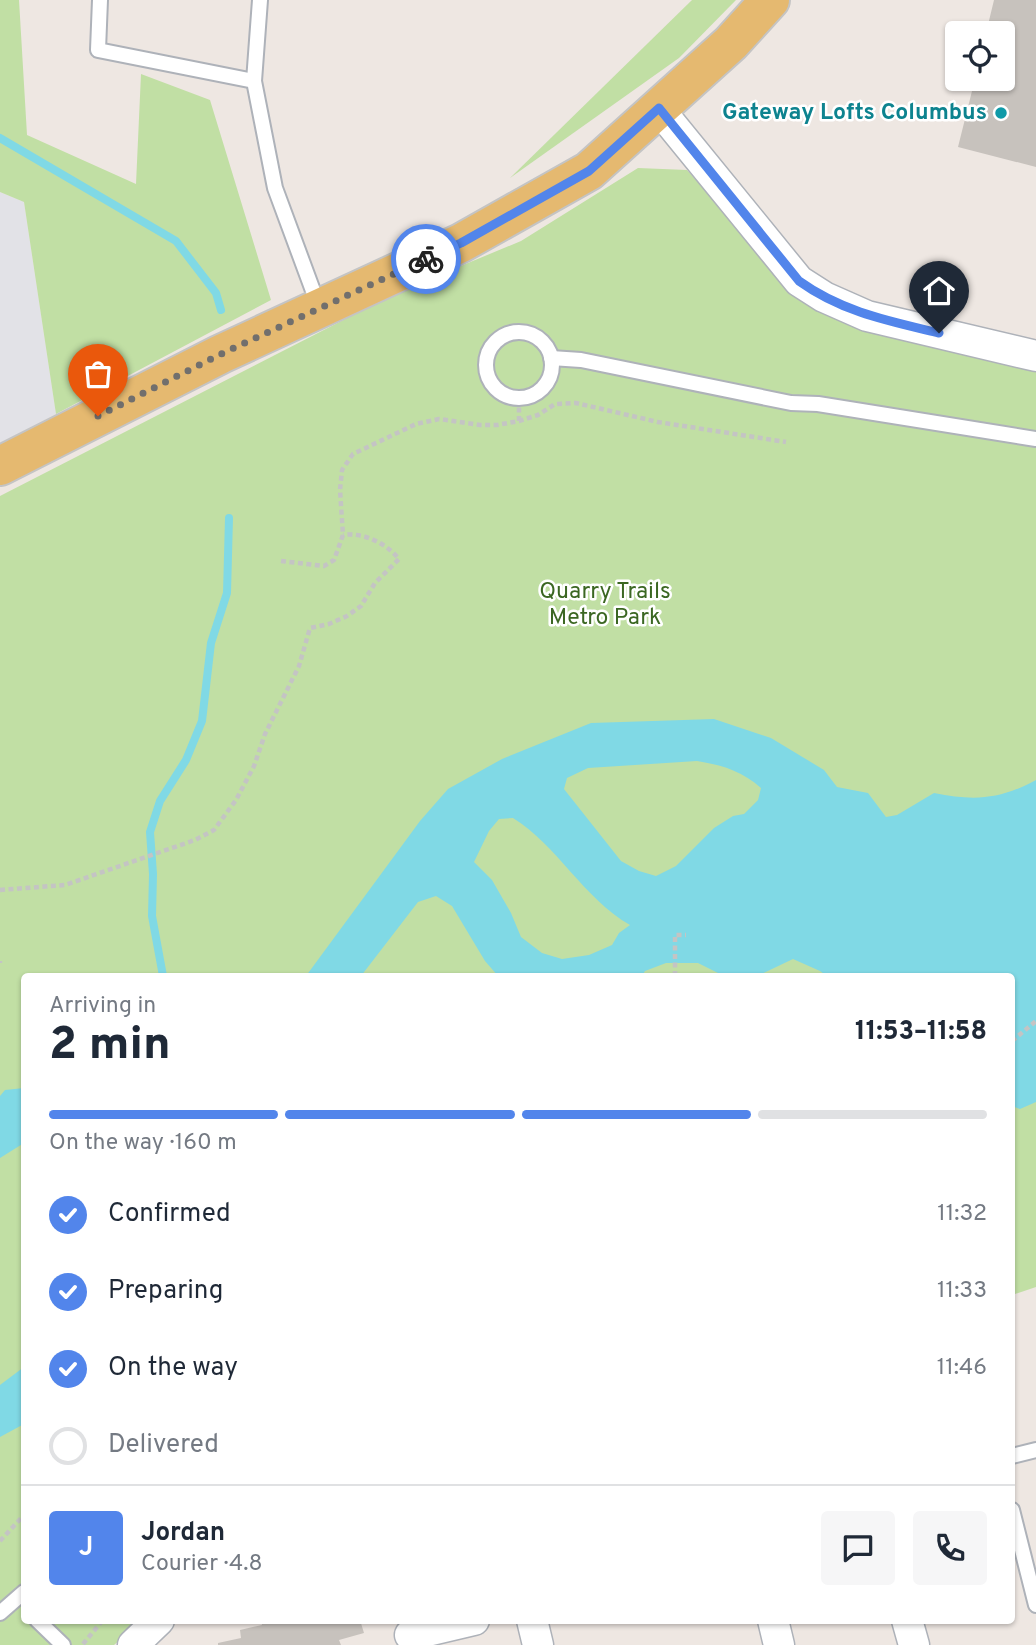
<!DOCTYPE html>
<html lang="en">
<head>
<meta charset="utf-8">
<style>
	:root { --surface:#fff; --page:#f6f6f7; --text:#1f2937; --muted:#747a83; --line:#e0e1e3; --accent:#5285eb }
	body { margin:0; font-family:Overpass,sans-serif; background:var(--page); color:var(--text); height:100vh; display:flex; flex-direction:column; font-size:26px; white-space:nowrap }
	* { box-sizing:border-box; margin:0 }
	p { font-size:23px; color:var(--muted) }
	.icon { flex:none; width:38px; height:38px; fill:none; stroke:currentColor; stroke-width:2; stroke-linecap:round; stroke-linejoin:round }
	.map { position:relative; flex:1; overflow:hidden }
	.details { position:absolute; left:21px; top:973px; width:994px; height:651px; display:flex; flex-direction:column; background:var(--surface); border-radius:7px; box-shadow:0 2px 5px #0004 }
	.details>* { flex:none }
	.fabs { position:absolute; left:945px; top:21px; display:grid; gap:14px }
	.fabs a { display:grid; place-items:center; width:70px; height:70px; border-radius:7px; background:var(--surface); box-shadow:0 2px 5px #0004; font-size:35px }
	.pin { position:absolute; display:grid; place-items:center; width:60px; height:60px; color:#fff; margin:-72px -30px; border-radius:50% 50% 50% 0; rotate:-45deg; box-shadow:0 0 7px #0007 }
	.pin .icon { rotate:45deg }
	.courier { position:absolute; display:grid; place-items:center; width:70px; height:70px; margin:-35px; border:5px solid #5285eb; border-radius:50%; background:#fff; color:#222; box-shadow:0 2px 9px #0007 }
	.overview em { font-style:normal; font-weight:800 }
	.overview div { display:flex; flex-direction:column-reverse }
	.overview { display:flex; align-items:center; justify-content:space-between; height:119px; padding:0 28px }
	h1 { font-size:46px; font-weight:800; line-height:52px }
	.bar { display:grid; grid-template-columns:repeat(4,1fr); gap:10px 7px; align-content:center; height:84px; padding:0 28px }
	.bar i { height:9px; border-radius:5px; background:var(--line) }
	.bar .on { background:var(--accent) }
	.bar p { grid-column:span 4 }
	.line { display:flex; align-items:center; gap:18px; padding:0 28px; border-top:2px solid var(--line) }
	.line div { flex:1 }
	.round { display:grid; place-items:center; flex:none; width:74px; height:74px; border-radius:7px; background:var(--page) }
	ol { padding:0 28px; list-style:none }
	li { display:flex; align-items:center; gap:21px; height:77px }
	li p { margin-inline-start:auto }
	li .icon { padding:7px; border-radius:50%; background:var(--accent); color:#fff; stroke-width:4 }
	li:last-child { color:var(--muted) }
	li i { width:38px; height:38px; border:4px solid var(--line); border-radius:50% }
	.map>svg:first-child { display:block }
	.industrial { fill:#e2e2e7 }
	.green { fill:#c1dfa4 }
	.water { fill:#80d9e5; fill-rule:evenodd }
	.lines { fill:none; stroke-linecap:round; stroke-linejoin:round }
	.stream { stroke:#80d9e5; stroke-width:8 }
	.building { fill:#c7c2bd }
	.lane-casing { stroke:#aeb2b9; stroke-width:18 }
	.street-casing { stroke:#aeb2b9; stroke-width:33 }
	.primary-casing { stroke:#c4c4c4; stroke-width:42 }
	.path { stroke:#c4c4c4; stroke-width:4.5; stroke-dasharray:5 3.5; stroke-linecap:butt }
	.lane { stroke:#fff; stroke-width:14 }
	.street { stroke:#fff; stroke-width:30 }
	.primary { stroke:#e5b970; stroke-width:38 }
	.done { stroke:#716f6d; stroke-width:7; stroke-dasharray:0 12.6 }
	.route { stroke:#5285eb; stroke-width:9 }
	.culture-dot { fill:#0f9aa8; stroke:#fff; stroke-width:2.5 }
	.labels { text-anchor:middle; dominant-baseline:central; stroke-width:5; stroke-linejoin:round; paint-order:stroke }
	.culture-label { font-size:23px; font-weight:bold; fill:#0d838f; stroke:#fff; text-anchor:end }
	.park-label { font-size:23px; fill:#3b6722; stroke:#fff }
</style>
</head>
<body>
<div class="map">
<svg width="1036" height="1645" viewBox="0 0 1036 1645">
	<rect width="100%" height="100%" fill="#eee7e2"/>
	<polygon class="industrial" points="0,192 24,202 56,414 0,443"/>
	<g class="green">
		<polygon points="0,0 19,0 27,135 136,184 141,74 210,100 271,300 56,414 24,202 0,192"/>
		<polygon points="692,0 736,0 679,58 510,178"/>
		<polygon points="638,168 687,170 794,288 857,326 1036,372 1036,1287 1012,1295 1012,976 24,976 24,1620 142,1621 114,1645 0,1645 0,496 398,292 521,241"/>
	</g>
	<g class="water">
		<path d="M714 719 771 738 824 770 837 787 868 793 886 817 897 815 934 793C974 801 999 800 1036 780V1102L1020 1109 1012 1106V976H827L820 971 793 959 757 976H724L698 963H666L645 971 642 976H498L485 961 452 906 436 896 418 902 361 976H306L420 821 448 789 502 759 591 723ZM697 761C722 765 742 771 761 788L758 800 744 814 733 816 714 828 676 866 656 876 639 871 621 861 564 789 567 778 588 768ZM513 818C558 846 583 898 630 925L619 933 612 945 589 955 562 959 542 953 521 937 511 913 492 880 474 862 489 831 499 819Z"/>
		<polygon points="24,1088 24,1143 0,1158 0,1096 5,1090"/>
		<polygon points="24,1367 24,1424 0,1437 0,1385"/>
	</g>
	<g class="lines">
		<g class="stream">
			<polyline points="0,138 176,241 216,293 221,310"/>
			<polyline points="163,976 152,916 153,874 150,832 160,801 186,760 202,721 211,643 227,593 229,518"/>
		</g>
	</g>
	<g class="building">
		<polygon points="994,0 1036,0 1036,167 958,147 975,79 1003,79 1003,33 986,33"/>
		<polygon points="261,1620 360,1620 364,1633 339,1640 341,1645 218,1645 218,1643 241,1638 240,1630 262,1625"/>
	</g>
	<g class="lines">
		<g class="lane-casing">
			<g id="lane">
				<polyline points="100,0 98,50 254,81"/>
				<polyline points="260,0 254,81 275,188 319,307"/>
				<circle cx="519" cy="365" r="33"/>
				<polyline points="551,358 581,360 791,403 818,404 1036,439"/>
				<polyline points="1012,1456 1036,1450"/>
				<polyline points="1012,1510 1036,1605"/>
				<polyline points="0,1613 24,1592"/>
				<polyline points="37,1620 63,1645"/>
			</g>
		</g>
		<g class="street-casing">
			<g id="street">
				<polyline points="658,108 799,281 824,297 867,316 1036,356"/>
				<polyline points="532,1620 538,1645"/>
				<polyline points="773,1620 779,1645"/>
				<polyline points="907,1620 914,1645"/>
				<polyline points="410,1635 474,1620"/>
				<polyline points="133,1645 159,1620"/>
			</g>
		</g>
		<g class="primary-casing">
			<polyline id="primary" points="0,466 221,354 461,243 589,171 731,43 770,0"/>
		</g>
		<g class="path">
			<polyline points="519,399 519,421"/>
			<polyline points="281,561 324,566 334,560 343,535 340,490 342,470 353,454 416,424 439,419 480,425 497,425 519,421 538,415 555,404 576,403 658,422 786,442"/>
			<path d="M0 890 65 885 195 840 214 830 236 800 254 766 265 734 299 666 310 628 329 624 347 616 361 606 375 583 399 559C386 543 363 532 343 535"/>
			<polyline points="0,961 0,963"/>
			<polyline points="675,976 675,935 686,935"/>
			<polyline points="1012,1041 1036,1021"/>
			<polyline points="0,1541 24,1515"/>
			<polyline points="83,1644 103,1620"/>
		</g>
		<use href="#lane" class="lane"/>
		<use href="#street" class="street"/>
		<use href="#primary" class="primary"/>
	</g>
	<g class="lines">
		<polyline class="done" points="98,416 221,354 426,259"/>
		<path class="route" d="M426 259 461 243 589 171 659 108 799 281C842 312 889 321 939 333"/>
	</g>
	<circle class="culture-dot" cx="1001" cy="113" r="7"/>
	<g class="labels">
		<g class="culture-label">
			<text x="987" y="113">Gateway Lofts Columbus</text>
		</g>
		<g class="park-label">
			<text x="605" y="592">Quarry Trails<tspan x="605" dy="26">Metro Park</tspan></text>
		</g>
	</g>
</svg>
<div class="fabs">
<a><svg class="icon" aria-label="locate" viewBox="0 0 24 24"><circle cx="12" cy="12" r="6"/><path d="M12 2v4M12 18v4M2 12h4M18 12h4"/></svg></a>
</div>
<div class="pin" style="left:98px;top:416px;background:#ea580c"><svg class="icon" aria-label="bag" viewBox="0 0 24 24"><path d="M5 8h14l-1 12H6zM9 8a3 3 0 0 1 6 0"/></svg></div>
<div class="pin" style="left:939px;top:333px;background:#1f2937"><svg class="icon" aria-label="home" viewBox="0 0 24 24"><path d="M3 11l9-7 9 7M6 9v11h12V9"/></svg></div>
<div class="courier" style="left:426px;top:259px"><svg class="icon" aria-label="bike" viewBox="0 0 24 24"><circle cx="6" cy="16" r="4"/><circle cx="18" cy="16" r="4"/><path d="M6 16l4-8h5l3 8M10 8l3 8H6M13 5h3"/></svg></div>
<section class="details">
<div class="overview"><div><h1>2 min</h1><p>Arriving in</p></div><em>11:53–11:58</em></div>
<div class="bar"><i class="on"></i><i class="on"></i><i class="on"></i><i></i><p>On the way · 160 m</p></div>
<ol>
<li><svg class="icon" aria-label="check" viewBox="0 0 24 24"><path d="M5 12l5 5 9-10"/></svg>Confirmed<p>11:32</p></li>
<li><svg class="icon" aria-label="check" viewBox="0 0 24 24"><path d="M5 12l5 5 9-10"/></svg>Preparing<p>11:33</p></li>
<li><svg class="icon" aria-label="check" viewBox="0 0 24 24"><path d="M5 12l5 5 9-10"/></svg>On the way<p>11:46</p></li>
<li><i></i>Delivered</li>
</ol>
<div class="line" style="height:126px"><b class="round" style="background:var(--accent);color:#fff">J</b><div><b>Jordan</b><p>Courier · 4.8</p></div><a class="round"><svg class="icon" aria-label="chat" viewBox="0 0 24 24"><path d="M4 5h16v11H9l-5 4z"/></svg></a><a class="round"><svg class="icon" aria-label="phone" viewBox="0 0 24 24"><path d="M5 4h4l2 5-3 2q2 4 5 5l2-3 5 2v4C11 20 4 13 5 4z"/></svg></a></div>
</section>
</div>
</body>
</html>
